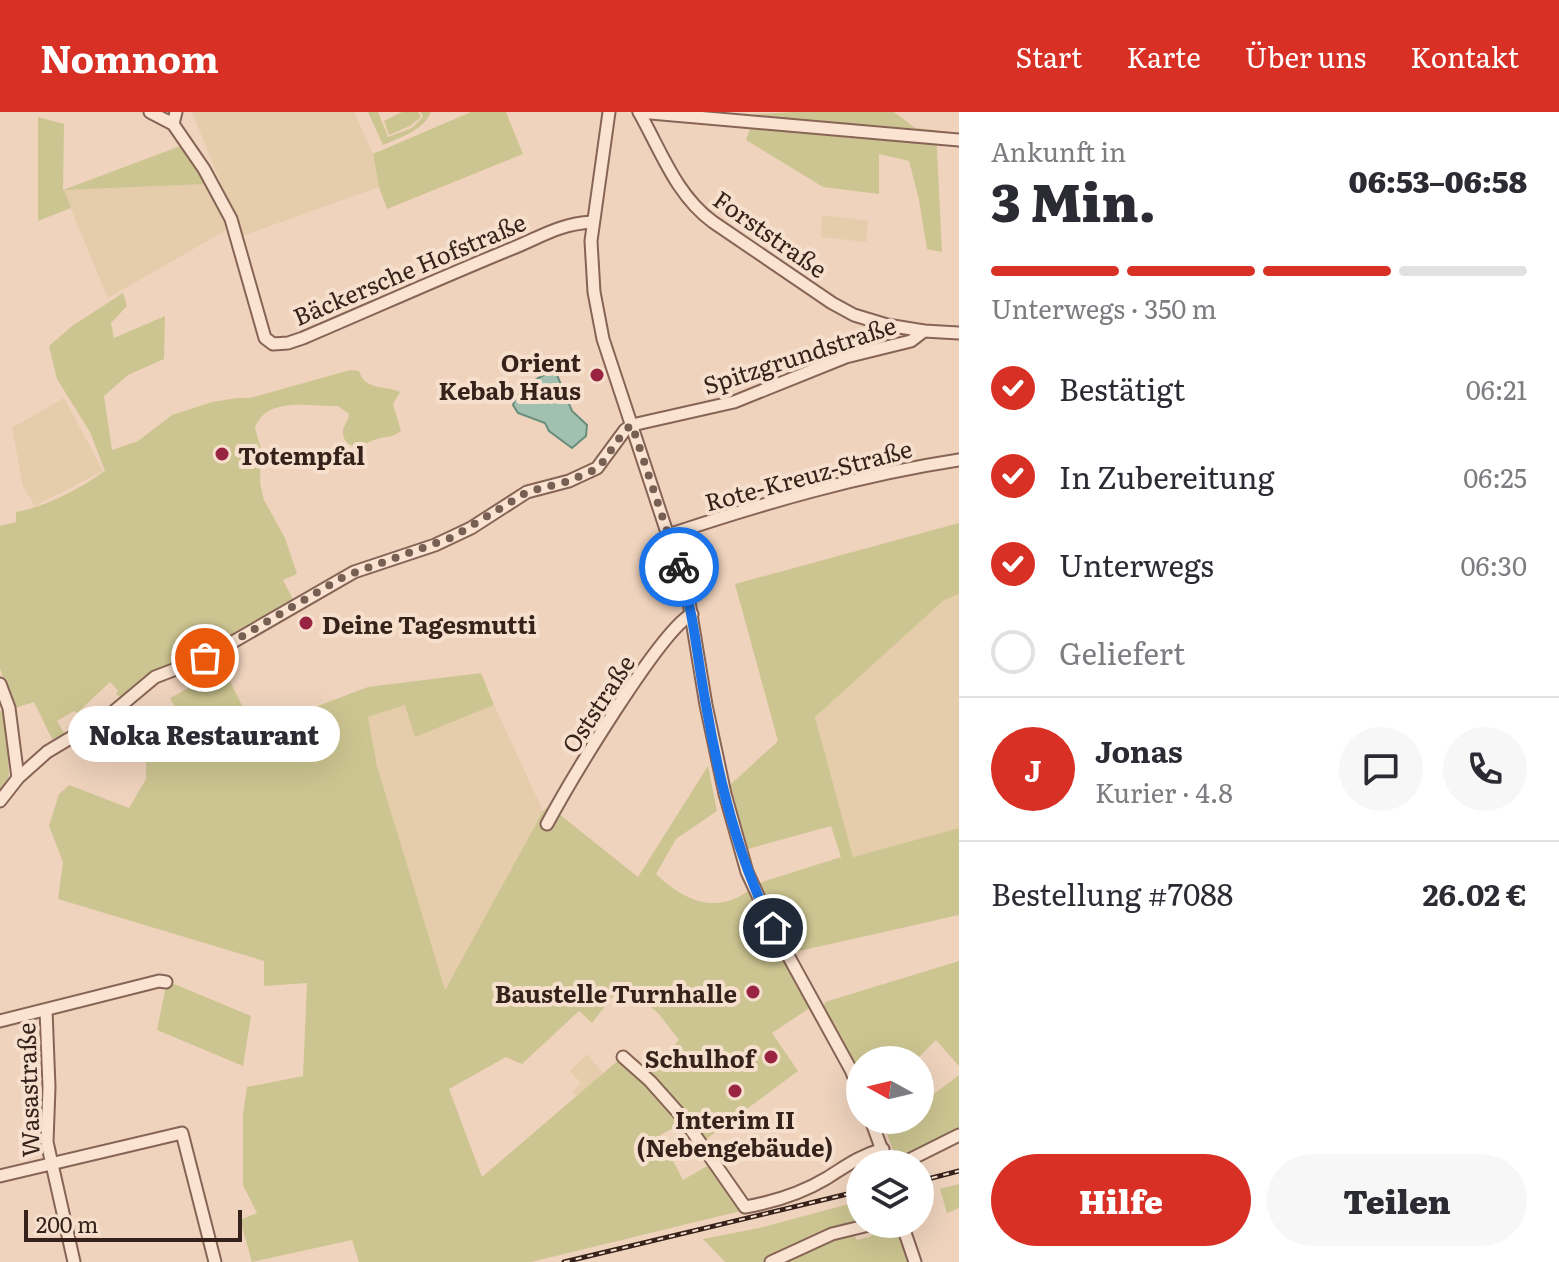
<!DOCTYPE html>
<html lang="de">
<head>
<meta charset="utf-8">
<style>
	:root { --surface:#fff; --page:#f7f7f7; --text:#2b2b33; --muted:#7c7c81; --line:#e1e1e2; --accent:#d93025 }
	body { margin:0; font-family:Literata,serif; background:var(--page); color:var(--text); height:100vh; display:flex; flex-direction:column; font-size:30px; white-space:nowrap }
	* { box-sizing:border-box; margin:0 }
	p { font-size:26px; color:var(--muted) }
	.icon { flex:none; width:44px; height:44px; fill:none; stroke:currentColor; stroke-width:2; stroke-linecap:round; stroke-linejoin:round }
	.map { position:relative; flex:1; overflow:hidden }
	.drawer { display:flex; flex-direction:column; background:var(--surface); width:600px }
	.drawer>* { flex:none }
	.needle { width:52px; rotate:278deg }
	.controls { position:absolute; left:846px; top:934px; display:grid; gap:16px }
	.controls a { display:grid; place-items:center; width:88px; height:88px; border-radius:50%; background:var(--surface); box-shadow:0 8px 32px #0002; font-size:40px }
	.scale { position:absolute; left:24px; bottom:20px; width:218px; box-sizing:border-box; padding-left:8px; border:4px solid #36211b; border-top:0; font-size:22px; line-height:28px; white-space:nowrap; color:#36211b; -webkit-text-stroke:6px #f6e0cd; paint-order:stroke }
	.pin { position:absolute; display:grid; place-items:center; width:68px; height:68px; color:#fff; margin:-34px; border:4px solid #fff; border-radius:50%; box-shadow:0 2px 8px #0007 }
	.courier { position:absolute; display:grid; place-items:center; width:80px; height:80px; margin:-40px; border:6px solid #1a73e8; border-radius:50%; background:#fff; color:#222; box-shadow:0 2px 10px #0007 }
	.bubble { position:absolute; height:56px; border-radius:28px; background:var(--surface); box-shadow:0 8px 32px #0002; font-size:26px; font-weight:800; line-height:56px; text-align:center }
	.overview em { font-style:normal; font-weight:800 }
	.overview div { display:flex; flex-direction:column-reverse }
	.overview { display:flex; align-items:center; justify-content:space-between; height:136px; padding:0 32px }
	h1 { font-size:52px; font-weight:800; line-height:60px }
	.bar { display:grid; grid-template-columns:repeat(4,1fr); gap:12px 8px; align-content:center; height:96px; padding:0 32px }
	.bar i { height:10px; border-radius:6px; background:var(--line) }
	.bar .current { background:var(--accent) }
	.bar p { grid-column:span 4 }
	.line { display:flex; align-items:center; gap:20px; padding:0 32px; border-top:2px solid var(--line) }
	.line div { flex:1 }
	.round { display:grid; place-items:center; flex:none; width:84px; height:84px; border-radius:42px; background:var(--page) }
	ol { padding:0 32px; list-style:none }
	li { display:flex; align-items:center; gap:24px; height:88px }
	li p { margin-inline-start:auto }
	li .icon { padding:8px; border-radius:50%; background:var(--accent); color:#fff; stroke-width:4 }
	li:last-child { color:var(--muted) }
	li i { width:44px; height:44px; border:4px solid var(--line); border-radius:50% }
	.button { display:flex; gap:16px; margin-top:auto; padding:16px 32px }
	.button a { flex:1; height:92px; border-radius:48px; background:var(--accent); color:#fff; font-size:32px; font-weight:800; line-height:92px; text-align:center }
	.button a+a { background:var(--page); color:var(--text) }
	header { display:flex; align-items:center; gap:48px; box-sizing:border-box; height:112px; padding:0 40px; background:var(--accent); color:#fff }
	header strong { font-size:38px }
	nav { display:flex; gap:44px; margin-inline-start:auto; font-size:28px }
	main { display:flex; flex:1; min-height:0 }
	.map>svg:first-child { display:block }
	.farmland { fill:#e5ccaa }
	.green { fill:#cdc591; fill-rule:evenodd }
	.water { fill:#a1c0af; stroke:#688e7b; stroke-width:2 }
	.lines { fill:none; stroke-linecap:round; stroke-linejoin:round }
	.stream { stroke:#688e7b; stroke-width:2 }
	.minor-casing { stroke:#876456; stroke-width:15 }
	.minor { stroke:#fae3d0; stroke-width:11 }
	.rail-casing { stroke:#36211b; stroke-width:5 }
	.rail { stroke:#f6e0cd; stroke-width:2; stroke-dasharray:6; stroke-linecap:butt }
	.done { stroke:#775f54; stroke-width:8; stroke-dasharray:0 14.4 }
	.route { stroke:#1a73e8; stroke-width:10 }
	.poi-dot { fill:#982442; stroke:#f6e0cd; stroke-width:3 }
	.labels { text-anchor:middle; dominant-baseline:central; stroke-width:8; stroke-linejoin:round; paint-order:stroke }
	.street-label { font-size:24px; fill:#36211b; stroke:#f6e0cd }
	.poi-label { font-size:24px; font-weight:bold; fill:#36211b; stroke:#f6e0cd; text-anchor:end }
</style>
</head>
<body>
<header>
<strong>Nomnom</strong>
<nav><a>Start</a><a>Karte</a><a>Über uns</a><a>Kontakt</a></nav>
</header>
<main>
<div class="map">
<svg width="959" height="1150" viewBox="0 0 959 1150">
	<rect width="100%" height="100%" fill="#efd3bd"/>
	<g class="farmland">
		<polygon points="192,0 354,0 373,42 379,75 242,124"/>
		<polygon points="208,72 228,117 108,186 63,78"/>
		<polygon points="822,103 868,109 866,130 821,125"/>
		<polygon points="64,286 103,359 35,394 23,374 12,316"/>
		<polygon points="959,482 959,716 853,745 815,604 944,488"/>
		<polygon points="406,593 416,624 494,593 543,699 444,879 377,654 368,605"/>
		<polygon points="587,942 603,961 577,986 573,980 581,971 570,959"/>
	</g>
	<g class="green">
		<path d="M368 0H378L388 25 412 16 423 5 421 0H431C424 18 399 26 383 33Z"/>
		<polygon points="402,0 418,0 421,5 410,14 389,23 384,9"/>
		<polygon points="471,0 506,0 523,42 387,97 379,75 373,42"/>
		<polygon points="793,0 894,0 915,16 936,18 942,140 927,137 919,88 909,49 879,42 879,82 823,75 746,28 755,2"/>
		<polygon points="38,5 64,12 63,78 183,33 208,72 64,78 71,96 38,109"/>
		<path d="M123 181 127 194 111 211 114 226 165 204 164 247 128 263 104 284 112 338 138 329 172 303 212 290 237 286H250L350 258 359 259C365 279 385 273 400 280L393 292 401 319C392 326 387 324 377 327 367 330 350 341 344 326 340 316 348 311 349 302L338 294C312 295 266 283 255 316L261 337 260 371 264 388 285 426 297 462 283 468 294 489 236 522 150 562 122 586 116 582 118 579 110 570 77 601 74 599 57 609 65 623 52 627 34 590 12 597 0 556V414L16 410V400C48 394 79 377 105 359L90 320 57 267 49 234 72 214Z"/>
		<path d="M959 411V482L944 488 815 605 853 745 959 716V803L795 840 782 847 811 895 772 921 798 959 705 1028 689 1008 660 1023 683 1068 709 1053 749 1097 531 1150H359L352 1128 252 1150 240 1108 257 1101 243 1073V1002L247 975 303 964 307 871 264 874V849L58 787 63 750 49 714 59 682 69 673 129 696 146 667V649L154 641V638L185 612 170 586 224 557 254 618 368 575 481 561 494 593 415 625 405 593 368 605 377 654 445 878 543 699 549 694 638 765 708 654 717 699 676 727 656 762C686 791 722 805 756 772L841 745 831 714 748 737 730 673 778 629 735 472ZM623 871 659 902 679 928 642 969 621 946 482 1065 449 977 506 945 522 952 579 899 592 911Z"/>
		<polygon points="0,599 6,599 9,665 0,679"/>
		<polygon points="959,849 959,954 936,928 916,948 860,948 860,962 823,897 825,890"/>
		<polygon points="167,869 251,904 243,954 157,918"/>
		<polygon points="959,963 959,1018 897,1049 882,1008 920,1008 920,971 930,985"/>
		<polygon points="959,1072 959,1096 947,1101 940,1077"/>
		<polygon points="860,1089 860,1112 808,1129 762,1150 725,1150 703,1127 759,1116"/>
		<polygon points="888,1114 896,1118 908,1150 781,1150 838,1125 854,1122 857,1128 872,1124 871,1118"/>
	</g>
	<path class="water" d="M550 260 557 263 572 299 587 313 586 324 572 336 549 319 545 311 518 301 513 293C518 278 535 267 550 260Z"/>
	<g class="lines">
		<g class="stream">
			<polyline points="703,607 717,671"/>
			<polyline points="724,700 739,752"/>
			<polyline points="745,769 764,811"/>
		</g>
		<g class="minor-casing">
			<g id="minor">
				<path d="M150 0 173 12 204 57 231 107 265 226 273 232 288 231 303 226C371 197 438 167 506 139 538 127 557 112 592 110"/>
				<polyline points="609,0 591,129 594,180 603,227 688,484 706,593 725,682 747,760 773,816 851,958 860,980"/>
				<path d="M639 0C661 39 676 83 713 110L832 191 854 203 887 213 924 219 959 221"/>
				<polyline points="639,0 959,28"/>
				<polyline points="173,12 176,0"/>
				<path d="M668 423C764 391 860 363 959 348"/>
				<polyline points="0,572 9,596 18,666"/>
				<polyline points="0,689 18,666 47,640 112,601 155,565 205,546 354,460 435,433 471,416 527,380 569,369 597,356 625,318 632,313 734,290 846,245 911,229 924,219"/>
				<path d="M547 712C568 673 660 518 692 502"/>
				<polyline points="46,898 49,975 47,1030 74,1150"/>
				<polyline points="0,909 159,869 166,870"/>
				<path d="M623 945 650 969 683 1006 745 1095C774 1090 802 1081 827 1066 846 1054 861 1043 883 1037"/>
				<polyline points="871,1008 887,1052"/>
				<polyline points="901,1052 959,1023"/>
				<polyline points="0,1064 182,1021 215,1150"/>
				<polyline points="902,1112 915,1150"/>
				<polyline points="771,1150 832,1122 873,1112"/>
			</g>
		</g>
		<use href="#minor" class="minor"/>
		<g class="rail-casing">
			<g id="rail">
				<polyline points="920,1069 959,1059"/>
				<polyline points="564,1150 860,1079"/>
			</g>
		</g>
		<use href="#rail" class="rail"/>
	</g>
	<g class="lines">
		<polyline class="done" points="205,546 345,464 453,425 527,380 569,369 594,358 600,354 625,318 632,313 679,455"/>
		<path class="route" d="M679 455C694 500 697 546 706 593 719 669 738 747 773 816"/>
	</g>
	<g class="poi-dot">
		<circle cx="597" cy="263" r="8"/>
		<circle cx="222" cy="342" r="8"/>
		<circle cx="306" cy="511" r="8"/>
		<circle cx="753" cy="880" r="8"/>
		<circle cx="771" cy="945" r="8"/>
		<circle cx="735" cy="979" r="8"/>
	</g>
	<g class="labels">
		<g class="street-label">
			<text transform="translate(771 121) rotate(35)">Forststraße</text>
			<text transform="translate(409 156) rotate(-23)">Bäckersche Hofstraße</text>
			<text transform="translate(799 242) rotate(-18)">Spitzgrundstraße</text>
			<text transform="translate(808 362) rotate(-15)">Rote-Kreuz-Straße</text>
			<text transform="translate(597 591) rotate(-57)">Oststraße</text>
			<text transform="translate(27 978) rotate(-92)">Wasastraße</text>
		</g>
		<g class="poi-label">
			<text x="581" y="249">Orient<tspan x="581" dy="28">Kebab Haus</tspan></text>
			<text x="238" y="342" text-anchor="start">Totempfal</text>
			<text x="322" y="511" text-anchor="start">Deine Tagesmutti</text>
			<text x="737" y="880">Baustelle Turnhalle</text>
			<text x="755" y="945">Schulhof</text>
			<text x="735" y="1006" text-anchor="middle">Interim II<tspan x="735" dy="28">(Nebengebäude)</tspan></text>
		</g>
	</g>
</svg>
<div class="controls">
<a><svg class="needle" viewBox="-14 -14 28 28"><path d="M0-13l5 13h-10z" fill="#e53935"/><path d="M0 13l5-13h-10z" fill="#7c7c81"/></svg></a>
<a><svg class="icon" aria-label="layers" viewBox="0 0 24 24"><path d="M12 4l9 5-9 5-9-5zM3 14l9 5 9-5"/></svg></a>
</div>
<div class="scale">200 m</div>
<div class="pin" style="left:205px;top:546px;background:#ea580c"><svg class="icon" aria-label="bag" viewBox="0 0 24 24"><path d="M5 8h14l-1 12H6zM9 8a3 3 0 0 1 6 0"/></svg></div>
<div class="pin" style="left:773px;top:816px;background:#1f2937"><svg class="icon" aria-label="home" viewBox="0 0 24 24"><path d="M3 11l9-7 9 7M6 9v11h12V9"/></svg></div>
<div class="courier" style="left:679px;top:455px"><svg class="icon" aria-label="bike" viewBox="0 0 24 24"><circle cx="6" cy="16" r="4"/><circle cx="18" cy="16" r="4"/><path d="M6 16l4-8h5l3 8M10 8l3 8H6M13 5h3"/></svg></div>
<div class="bubble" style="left:68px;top:594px;width:272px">Noka Restaurant</div>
</div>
<section class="drawer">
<div class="overview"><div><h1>3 Min.</h1><p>Ankunft in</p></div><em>06:53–06:58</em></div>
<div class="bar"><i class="current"></i><i class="current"></i><i class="current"></i><i></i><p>Unterwegs · 350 m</p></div>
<ol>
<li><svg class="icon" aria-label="check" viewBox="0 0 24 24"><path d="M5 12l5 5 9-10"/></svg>Bestätigt<p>06:21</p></li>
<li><svg class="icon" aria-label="check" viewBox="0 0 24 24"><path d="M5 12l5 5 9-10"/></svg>In Zubereitung<p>06:25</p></li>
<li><svg class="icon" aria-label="check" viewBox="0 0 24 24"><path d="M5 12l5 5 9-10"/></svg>Unterwegs<p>06:30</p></li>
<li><i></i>Geliefert</li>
</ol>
<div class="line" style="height:144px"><b class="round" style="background:var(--accent);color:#fff">J</b><div><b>Jonas</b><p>Kurier · 4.8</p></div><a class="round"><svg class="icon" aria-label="chat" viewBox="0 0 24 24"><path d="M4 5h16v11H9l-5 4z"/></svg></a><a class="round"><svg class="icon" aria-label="phone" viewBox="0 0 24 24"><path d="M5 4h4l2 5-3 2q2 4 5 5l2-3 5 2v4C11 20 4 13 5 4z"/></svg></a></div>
<div class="line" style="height:104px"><div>Bestellung #7088</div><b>26.02 €</b></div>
<div class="button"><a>Hilfe</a><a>Teilen</a></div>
</section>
</main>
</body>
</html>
